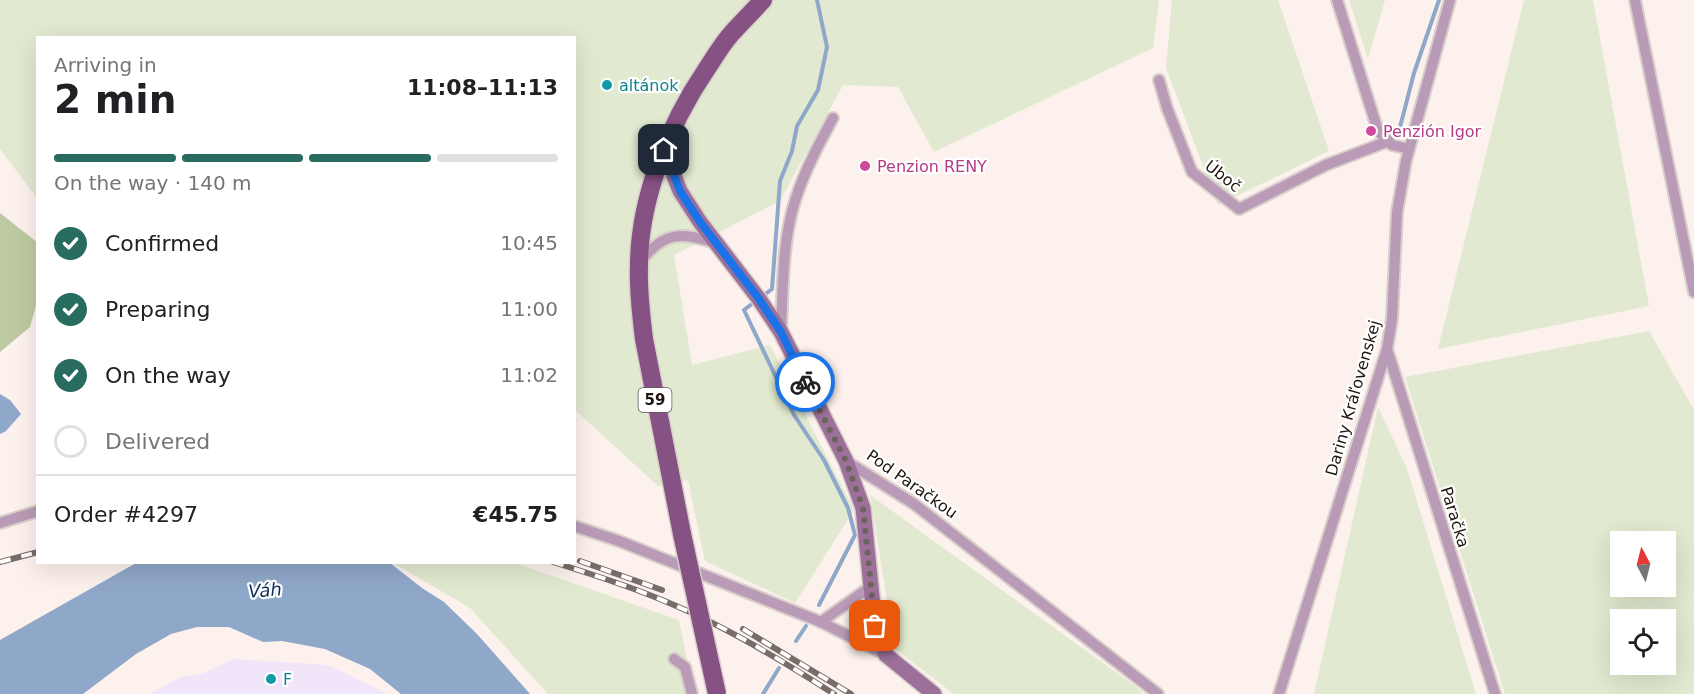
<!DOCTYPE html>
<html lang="en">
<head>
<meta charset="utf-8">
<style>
	:root { --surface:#fff; --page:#f2f2f2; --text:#202124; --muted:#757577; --line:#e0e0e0; --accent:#276c5f }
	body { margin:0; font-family:"DejaVu Sans",sans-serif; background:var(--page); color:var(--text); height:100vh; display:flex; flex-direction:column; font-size:22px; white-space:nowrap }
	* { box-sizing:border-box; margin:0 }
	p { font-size:20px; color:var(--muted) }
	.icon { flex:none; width:33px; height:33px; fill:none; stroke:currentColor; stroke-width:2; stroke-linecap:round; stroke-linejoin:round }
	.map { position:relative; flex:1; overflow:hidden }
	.details { position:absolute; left:36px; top:36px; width:540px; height:528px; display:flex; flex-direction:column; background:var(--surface); border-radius:0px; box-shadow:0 6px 24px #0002 }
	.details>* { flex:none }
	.needle { width:39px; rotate:353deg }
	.buttons { position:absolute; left:1610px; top:531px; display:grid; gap:12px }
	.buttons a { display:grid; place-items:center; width:66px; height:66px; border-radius:0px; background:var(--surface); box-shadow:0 6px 24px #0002; font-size:30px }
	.pin { position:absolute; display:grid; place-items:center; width:51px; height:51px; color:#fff; margin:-26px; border-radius:12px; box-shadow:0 3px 9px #0006 }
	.courier { position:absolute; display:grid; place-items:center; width:60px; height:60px; margin:-30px; border:4px solid #1a73e8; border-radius:50%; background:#fff; color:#222; box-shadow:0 2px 8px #0007 }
	.headline em { font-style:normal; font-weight:600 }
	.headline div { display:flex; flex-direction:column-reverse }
	.headline { display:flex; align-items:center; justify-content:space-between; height:102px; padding:0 18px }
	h1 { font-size:39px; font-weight:600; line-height:45px }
	.bar { display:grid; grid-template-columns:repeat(4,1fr); gap:9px 6px; align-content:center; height:72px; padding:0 18px }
	.bar i { height:8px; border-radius:4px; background:var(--line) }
	.bar .current { background:var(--accent) }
	.bar p { grid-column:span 4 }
	.line { display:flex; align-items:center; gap:15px; padding:0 18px; border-top:2px solid var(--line) }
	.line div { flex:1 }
	ol { padding:0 18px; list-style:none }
	li { display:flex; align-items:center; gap:18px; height:66px }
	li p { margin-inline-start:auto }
	li .icon { padding:6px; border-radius:50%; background:var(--accent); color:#fff; stroke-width:4 }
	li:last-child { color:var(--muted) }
	li i { width:33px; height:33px; border:3px solid var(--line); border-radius:50% }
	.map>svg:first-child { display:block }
	.medical { fill:#f0e5f9 }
	.green { fill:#e1e9d0; fill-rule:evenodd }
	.forest { fill:#bdcaa1 }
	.water { fill:#8fa7c9 }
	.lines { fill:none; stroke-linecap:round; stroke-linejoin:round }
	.stream { stroke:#8fa7c9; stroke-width:4 }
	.street-casing { stroke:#d8ceca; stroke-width:14 }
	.secondary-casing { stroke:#d8ceca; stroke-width:18 }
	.primary-casing { stroke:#d8ceca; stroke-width:21 }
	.street { stroke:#ba9bb7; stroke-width:10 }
	.secondary { stroke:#9c7099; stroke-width:15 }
	.primary { stroke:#865183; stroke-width:18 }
	.rail-casing { stroke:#766c68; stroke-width:6 }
	.rail { stroke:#fff; stroke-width:4; stroke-dasharray:11; stroke-linecap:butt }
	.primary-bridge-casing { stroke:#d8ceca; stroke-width:21; stroke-linecap:butt }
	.primary-bridge { stroke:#865183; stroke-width:18 }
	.done { stroke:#6c625e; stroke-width:6; stroke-dasharray:0 10.8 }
	.route { stroke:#1a73e8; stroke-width:8 }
	.culture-dot { fill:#0f9aa8; stroke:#fff; stroke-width:2 }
	.hotel-dot { fill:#d1479c; stroke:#fff; stroke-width:2 }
	.labels { text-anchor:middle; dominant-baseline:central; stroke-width:4.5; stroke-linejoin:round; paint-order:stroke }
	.shield { fill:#fff; stroke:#625b58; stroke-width:1.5 }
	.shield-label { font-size:15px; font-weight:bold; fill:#1e1511 }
	.culture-label { font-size:16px; fill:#0d838f; stroke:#fff; text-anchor:start }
	.hotel-label { font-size:16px; fill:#b23c85; stroke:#fff; text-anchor:start }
	.street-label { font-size:16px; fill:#1e1511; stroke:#fff }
	.water-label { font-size:18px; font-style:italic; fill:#0f2f5b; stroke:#fff }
</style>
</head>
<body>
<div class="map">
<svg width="1694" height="694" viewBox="0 0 1694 694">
	<rect width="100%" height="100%" fill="#fcf1ed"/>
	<polygon class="medical" points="233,659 328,665 388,694 150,694 181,677 204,673"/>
	<g class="green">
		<polygon points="0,0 1159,0 1153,48 934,152 898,87 843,85 780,201 674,255 692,365 770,345 854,510 795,603 705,561 688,480 658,486 575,410 574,38 38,38 37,198 0,149"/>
		<polygon points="1172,0 1278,0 1329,151 1218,205 1166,68"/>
		<polygon points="1349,0 1385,0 1368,59"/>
		<polygon points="1524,0 1593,0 1649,306 1438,349"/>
		<path d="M1649 331 1694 410V694H1505L1405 377ZM1620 542H1665V586H1620ZM1620 620H1665V664H1620Z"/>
		<polygon points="1378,407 1407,469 1476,694 1314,694"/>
		<polygon points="870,495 1139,689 1143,694 954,694 895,649"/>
		<polygon points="393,563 515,563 679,620 694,694 548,694 470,608"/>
	</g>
	<polygon class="forest" points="0,213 38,243 37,302 30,327 0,352"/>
	<g class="water">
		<polygon points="0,394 10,400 21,414 6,431 0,434"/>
		<polygon points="136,563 390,563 422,588 444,602 477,634 530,694 401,694 370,669 325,649 282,641 263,642 229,627 197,627 171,634 136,654 83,694 0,694 0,640"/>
	</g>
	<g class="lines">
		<g class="stream">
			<polyline points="1398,135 1414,73 1439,0"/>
			<polyline points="763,296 772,289 780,181 792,151 797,126 818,90 827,47 817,0"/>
			<polyline points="757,300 744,310 794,415 824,460 848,508 855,535 819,605"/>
			<polyline points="796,641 806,626"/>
			<polyline points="763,694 779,668"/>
		</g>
		<g class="street-casing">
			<g id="street">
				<polyline points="1337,0 1378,131 1392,145 1409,149"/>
				<polyline points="1635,0 1694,292"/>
				<polyline points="1159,80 1167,108 1192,172 1239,209 1326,165 1389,141"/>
				<path d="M641 261C665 230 682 233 717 243"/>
				<path d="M781 331C783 289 782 239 796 198 805 170 819 144 833 118"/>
				<polyline points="1387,349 1495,694"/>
				<polyline points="846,461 914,504 1158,694"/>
				<polyline points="0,523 38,511"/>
				<polyline points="574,526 619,541 821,622 886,655"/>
				<polyline points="821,622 870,587"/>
				<polyline points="674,659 685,667 692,694"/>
				<polyline points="1279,694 1387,349 1392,319 1397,212 1406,161 1450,0"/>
			</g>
		</g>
		<g class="secondary-casing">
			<polyline id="secondary" points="664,150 680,191 700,222 759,299 781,332 846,461 863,508 875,626 886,655 934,694"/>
		</g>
		<g class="primary-casing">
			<path id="primary" d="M682 534 644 339C641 315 638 291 639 266 639 200 669 124 706 70 714 58 722 44 732 33 742 22 753 11 763 0"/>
		</g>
		<use href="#street" class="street"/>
		<use href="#secondary" class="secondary"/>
		<use href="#primary" class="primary"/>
		<g class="rail-casing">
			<g id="rail">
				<polyline points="580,561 662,590"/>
				<polyline points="0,562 38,552"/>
				<path d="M553 562C594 575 635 588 674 605 730 629 783 661 834 694"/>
				<polyline points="743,629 851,694"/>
			</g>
		</g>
		<use href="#rail" class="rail"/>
		<g class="primary-bridge-casing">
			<polyline id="primary-bridge" points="682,534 717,694"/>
		</g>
		<use href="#primary-bridge" class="primary-bridge"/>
	</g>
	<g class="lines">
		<polyline class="done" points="805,382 846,461 863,508 875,626"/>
		<polyline class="route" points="664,150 680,191 700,222 759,299 781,332 805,382"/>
	</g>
	<g class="culture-dot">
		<circle cx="607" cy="85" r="6"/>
		<circle cx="271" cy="679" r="6"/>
	</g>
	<g class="hotel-dot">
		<circle cx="1371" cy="131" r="6"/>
		<circle cx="865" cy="166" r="6"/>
	</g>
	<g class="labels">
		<rect class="shield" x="638.5" y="388" width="33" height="24" rx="4.5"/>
		<g class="shield-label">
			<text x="655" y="400">59</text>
		</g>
		<g class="culture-label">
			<text x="619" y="85">altánok</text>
			<text x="283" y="679">F</text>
		</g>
		<g class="hotel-label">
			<text x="1383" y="131">Penzión Igor</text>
			<text x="877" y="166">Penzion RENY</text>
		</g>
		<g class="street-label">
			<text transform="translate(1223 176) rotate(38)">Úboč</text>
			<text transform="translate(1353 398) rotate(-74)">Dariny Kráľovenskej</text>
			<text transform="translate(912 484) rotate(35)">Pod Paračkou</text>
			<text transform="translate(1455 517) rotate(73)">Paračka</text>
		</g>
		<g class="water-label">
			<text transform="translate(265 590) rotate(-4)">Váh</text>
		</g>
	</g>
</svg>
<div class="buttons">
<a><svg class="needle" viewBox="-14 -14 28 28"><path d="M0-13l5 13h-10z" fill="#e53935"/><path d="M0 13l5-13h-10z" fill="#757577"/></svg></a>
<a><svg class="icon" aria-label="locate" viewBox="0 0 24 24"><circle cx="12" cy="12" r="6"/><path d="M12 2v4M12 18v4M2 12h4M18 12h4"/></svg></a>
</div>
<div class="pin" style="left:875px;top:626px;background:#ea580c"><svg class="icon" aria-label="bag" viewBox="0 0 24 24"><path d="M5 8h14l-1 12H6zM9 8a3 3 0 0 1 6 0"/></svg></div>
<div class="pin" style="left:664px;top:150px;background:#1f2937"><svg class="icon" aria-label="home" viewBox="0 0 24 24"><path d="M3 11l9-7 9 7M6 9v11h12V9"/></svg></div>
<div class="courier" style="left:805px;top:382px"><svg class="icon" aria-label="bike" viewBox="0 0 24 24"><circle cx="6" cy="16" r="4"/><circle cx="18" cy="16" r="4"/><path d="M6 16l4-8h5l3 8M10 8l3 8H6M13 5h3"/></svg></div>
<section class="details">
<div class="headline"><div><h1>2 min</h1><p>Arriving in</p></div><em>11:08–11:13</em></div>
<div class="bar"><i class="current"></i><i class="current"></i><i class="current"></i><i></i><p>On the way · 140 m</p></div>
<ol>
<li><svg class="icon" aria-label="check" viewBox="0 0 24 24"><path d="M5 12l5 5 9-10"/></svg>Confirmed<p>10:45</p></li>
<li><svg class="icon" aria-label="check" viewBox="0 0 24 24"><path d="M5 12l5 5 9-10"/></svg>Preparing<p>11:00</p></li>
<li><svg class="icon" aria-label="check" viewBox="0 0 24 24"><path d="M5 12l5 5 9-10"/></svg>On the way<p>11:02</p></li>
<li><i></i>Delivered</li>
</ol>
<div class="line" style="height:78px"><div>Order #4297</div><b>€45.75</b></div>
</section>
</div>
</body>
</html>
